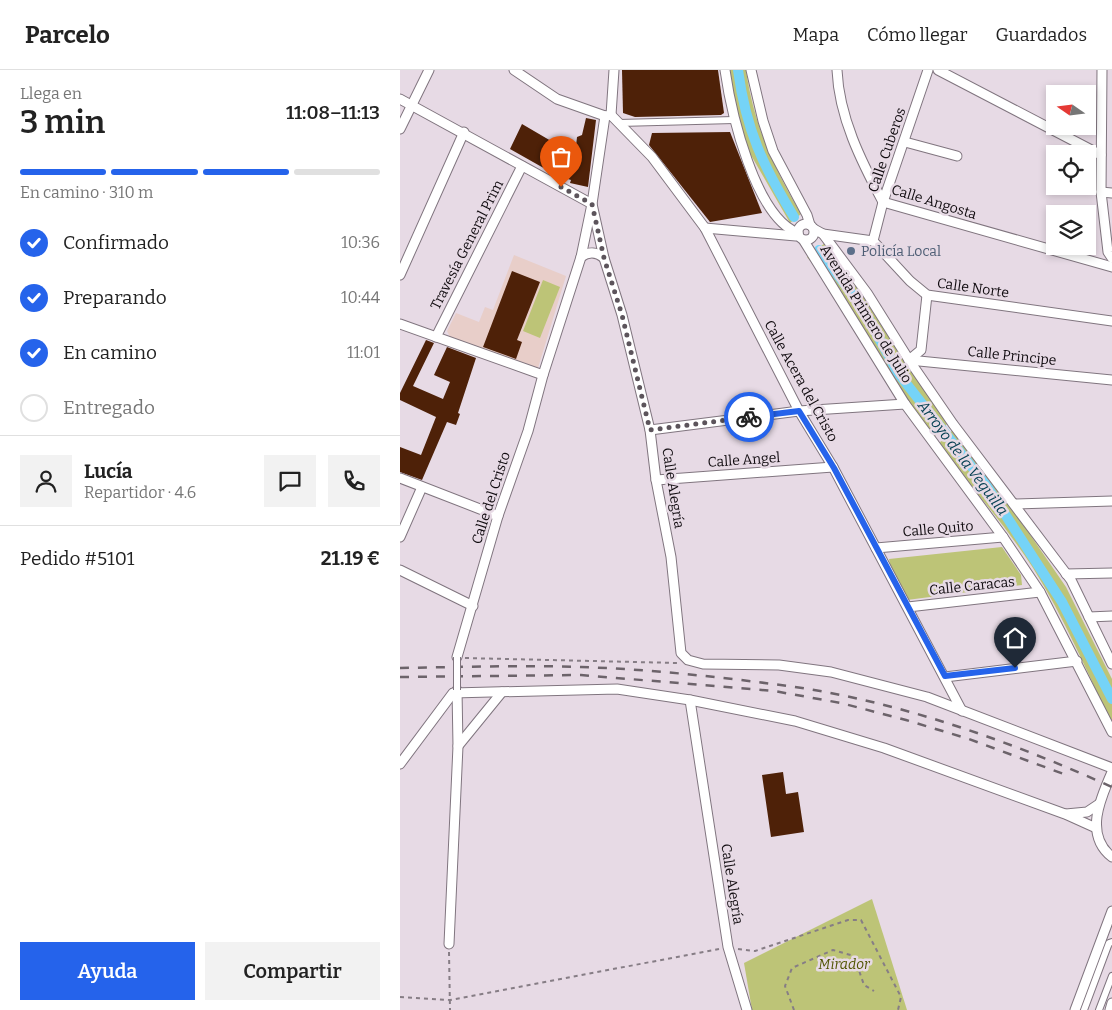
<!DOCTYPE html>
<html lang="es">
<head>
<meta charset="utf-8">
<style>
	:root { --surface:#fff; --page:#f2f2f2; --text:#222; --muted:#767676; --line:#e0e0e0; --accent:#2563eb }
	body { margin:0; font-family:Bitter,serif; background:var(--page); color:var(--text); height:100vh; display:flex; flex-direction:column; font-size:19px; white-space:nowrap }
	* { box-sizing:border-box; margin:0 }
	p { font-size:16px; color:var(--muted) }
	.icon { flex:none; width:28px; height:28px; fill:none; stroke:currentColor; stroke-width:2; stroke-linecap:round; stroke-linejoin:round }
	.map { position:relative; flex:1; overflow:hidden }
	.sheet { display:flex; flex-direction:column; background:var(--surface); width:400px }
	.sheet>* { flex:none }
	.needle { width:32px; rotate:284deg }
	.tools { position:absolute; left:646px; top:15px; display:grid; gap:10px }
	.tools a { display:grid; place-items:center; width:50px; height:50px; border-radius:0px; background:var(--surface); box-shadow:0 2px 8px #0003; font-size:25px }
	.pin { position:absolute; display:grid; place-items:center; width:42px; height:42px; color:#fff; margin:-51px -21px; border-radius:50% 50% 50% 0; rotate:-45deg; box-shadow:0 0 5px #0007 }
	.pin .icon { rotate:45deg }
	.courier { position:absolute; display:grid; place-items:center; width:50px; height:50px; margin:-25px; border:4px solid #2563eb; border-radius:50%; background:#fff; color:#222; box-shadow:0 1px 6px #0007 }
	.summary em { font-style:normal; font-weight:600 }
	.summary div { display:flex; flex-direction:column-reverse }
	.summary { display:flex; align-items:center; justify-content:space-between; height:85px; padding:0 20px }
	h1 { font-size:32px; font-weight:600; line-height:38px }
	.bar { display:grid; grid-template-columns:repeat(4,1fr); gap:8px 5px; align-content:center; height:60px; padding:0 20px }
	.bar i { height:6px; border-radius:4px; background:var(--line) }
	.bar .current { background:var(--accent) }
	.bar p { grid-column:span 4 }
	.line { display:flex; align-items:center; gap:12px; padding:0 20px; border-top:1px solid var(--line) }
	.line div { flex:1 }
	.round { display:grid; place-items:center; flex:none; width:52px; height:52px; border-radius:0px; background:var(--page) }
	ol { padding:0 20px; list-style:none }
	li { display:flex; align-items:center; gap:15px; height:55px }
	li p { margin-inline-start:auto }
	li .icon { padding:5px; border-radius:50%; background:var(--accent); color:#fff; stroke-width:4 }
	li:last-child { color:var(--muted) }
	li i { width:28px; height:28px; border:2px solid var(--line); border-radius:50% }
	.button { display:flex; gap:10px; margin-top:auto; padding:10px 20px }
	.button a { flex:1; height:58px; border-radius:0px; background:var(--accent); color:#fff; font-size:20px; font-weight:600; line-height:58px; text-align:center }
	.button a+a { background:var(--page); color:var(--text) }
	header { display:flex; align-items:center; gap:30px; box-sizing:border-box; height:70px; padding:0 25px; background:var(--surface); border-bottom:1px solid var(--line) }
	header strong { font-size:24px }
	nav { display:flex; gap:28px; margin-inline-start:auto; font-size:18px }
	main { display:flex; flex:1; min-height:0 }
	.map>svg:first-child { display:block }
	.education { fill:#e8cec9 }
	.green { fill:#bdc477 }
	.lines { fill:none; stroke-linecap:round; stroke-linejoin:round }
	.canal { stroke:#75d3f7; stroke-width:10 }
	.building { fill:#4e2108 }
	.pedestrian-casing { stroke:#80757f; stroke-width:8 }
	.minor-casing { stroke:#80757f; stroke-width:11 }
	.path { stroke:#867d85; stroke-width:2; stroke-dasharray:4 4; stroke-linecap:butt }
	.pedestrian { stroke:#fff; stroke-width:6 }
	.minor { stroke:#fff; stroke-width:9 }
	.rail { stroke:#6c636a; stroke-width:2.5; stroke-dasharray:9 9; stroke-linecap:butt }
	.pedestrian-bridge-casing { stroke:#80757f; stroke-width:8; stroke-linecap:butt }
	.pedestrian-bridge { stroke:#fff; stroke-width:6 }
	.done { stroke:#5c545b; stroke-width:5; stroke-dasharray:0 9 }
	.route { stroke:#2563eb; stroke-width:6 }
	.service-dot { fill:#5c6f8a; stroke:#e7dae5; stroke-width:2 }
	.labels { text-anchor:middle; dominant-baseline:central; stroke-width:5; stroke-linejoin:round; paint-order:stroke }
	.street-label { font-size:14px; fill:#110c10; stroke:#e7dae5 }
	.service-label { font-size:14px; fill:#4e5e75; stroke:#e7dae5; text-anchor:start }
	.park-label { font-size:14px; font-style:italic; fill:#525605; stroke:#e7dae5 }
	.water-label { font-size:15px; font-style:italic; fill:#054052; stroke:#e7dae5 }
</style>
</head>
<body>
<header>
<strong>Parcelo</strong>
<nav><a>Mapa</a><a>Cómo llegar</a><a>Guardados</a></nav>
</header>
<main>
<section class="sheet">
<div class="summary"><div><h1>3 min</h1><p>Llega en</p></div><em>11:08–11:13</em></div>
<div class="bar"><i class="current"></i><i class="current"></i><i class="current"></i><i></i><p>En camino · 310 m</p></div>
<ol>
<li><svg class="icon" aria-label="check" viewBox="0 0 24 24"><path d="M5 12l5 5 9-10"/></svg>Confirmado<p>10:36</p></li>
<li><svg class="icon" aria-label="check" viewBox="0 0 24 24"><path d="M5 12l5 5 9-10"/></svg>Preparando<p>10:44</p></li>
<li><svg class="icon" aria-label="check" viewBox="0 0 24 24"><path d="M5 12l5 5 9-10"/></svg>En camino<p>11:01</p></li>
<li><i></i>Entregado</li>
</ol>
<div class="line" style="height:90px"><a class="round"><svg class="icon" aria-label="person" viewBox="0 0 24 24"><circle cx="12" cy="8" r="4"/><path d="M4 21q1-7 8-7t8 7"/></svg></a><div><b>Lucía</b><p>Repartidor · 4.6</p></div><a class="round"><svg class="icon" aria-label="chat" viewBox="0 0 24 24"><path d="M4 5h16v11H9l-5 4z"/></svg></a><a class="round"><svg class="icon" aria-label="phone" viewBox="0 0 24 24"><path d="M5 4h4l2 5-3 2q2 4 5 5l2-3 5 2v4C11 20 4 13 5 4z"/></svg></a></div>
<div class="line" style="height:65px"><div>Pedido #5101</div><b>21.19 €</b></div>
<div class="button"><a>Ayuda</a><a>Compartir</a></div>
</section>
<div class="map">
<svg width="712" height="940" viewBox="0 0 712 940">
	<rect width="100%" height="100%" fill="#e7dae5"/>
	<polygon class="education" points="114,185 166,206 138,298 50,267 47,261 56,243 79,252 85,237 93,240"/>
	<g class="green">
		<path d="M329 0H346C354 55 373 96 401 144L390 153 348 80 337 49Z"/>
		<path d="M425 173C469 231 504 294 548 353L534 367 495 312 441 229 407 187Z"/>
		<polygon points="143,210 160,217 140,268 123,261"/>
		<path d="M556 357 666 517 712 609V654C687 602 664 547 633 498 605 455 570 414 536 376Z"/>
		<polygon points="602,477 621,505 622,515 507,530 491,500 489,489"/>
		<polygon points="472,829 507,940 352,940 344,893"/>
	</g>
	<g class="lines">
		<g class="canal">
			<path d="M338 0C346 60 363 96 394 147"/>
			<polyline points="419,180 462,237 498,303 586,415 662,532 712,629"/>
		</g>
	</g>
	<g class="building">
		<polygon points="222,0 318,0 324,43 321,45 235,47 223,43"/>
		<polygon points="186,48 196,50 188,117 170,113 171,110 156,105 110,79 122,54 175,85 177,67 182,65"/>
		<polygon points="330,62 362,143 310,152 249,75 252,63"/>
		<polygon points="112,201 140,212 117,270 122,272 116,289 83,277"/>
		<polygon points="26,270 34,273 13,316 43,329 50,312 34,305 47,277 76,288 58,343 60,344 56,355 47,352 22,410 0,402 0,377 21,385 36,347 0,330 0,323"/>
		<polygon points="383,702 386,724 398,722 404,762 371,767 362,705"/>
	</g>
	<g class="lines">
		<g class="pedestrian-casing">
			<g id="pedestrian">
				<polyline points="219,53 334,50"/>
				<polyline points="684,940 709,873 712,872"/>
				<polyline points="699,940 712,906"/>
			</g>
		</g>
		<g class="minor-casing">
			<g id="minor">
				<polyline points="114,0 157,29 205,46"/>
				<path d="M325 0C331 42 355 147 398 163"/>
				<polyline points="351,0 363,51 373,81 407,145 410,155"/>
				<path d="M437 0C439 47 461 91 483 132L712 197"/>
				<polyline points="538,0 701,85"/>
				<polyline points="702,0 701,122 708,182 712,188"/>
				<polyline points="0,29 192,134 204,188 222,245 250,360 256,410 271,487 281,583 288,590 303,594 379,595 431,602 527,627 712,698"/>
				<polyline points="211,45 252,87 305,158 399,341 433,397 562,641"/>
				<polyline points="0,59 29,0"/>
				<polyline points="505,72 557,86"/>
				<polyline points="701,122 712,123"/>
				<circle cx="406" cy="162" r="8"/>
				<polyline points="305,158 396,166"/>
				<polyline points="414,159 423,164 467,223 509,290 553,354 671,510 712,594"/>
				<polyline points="423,164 473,171 510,211 527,225 712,251"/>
				<polyline points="404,171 505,334 603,467 640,522 712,662"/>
				<polyline points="473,171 483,132 528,0"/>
				<path d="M181 187C189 181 197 182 204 188"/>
				<polyline points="0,205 64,62"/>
				<polyline points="0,254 143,305"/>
				<polyline points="36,267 122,96"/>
				<polyline points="509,290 712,310"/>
				<polyline points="509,290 521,280 527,225"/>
				<polyline points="250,360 399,341 505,334"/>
				<polyline points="0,408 98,446"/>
				<polyline points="256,410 433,397"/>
				<polyline points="614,434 712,431"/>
				<polyline points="0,467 22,417"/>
				<polyline points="476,478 603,467"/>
				<polyline points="0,500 73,536"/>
				<polyline points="666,504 712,503"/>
				<polyline points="508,537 640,522"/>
				<polyline points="689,547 712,546"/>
				<polyline points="57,587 98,446 128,361 143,305 181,187 192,134 205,46 211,45 214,0"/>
				<polyline points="545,607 677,591"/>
				<polyline points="290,630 328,877 347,940"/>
				<polyline points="58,676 102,622"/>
				<polyline points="0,694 53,623 217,619 290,630 395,651 484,678 665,744 696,758"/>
				<path d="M712 702C700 729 684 765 712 787"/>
				<polyline points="666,744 687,742 699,734"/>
				<polyline points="49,874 58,676 57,620"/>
				<polyline points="675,940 712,841"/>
				<polyline points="710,940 712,933"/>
			</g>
		</g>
		<g class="path">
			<polyline points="65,588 277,593"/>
			<polyline points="338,879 355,881 448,850 461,850 501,927 498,940"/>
			<polyline points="49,882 50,940"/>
			<polyline points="0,927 50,930 319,879"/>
			<polyline points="394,940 385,916 392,898 433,880 454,886 464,915 474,921"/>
		</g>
		<use href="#pedestrian" class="pedestrian"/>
		<use href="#minor" class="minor"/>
		<g class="rail">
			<path d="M0 598C60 597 121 595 181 597 245 599 310 606 373 614 490 628 605 669 712 717"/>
			<polyline points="0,607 181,605 374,621 441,633 506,650 569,669 669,706"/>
		</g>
		<g class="pedestrian-bridge-casing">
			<polyline id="pedestrian-bridge" points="57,620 57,587"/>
		</g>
		<use href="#pedestrian-bridge" class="pedestrian-bridge"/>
	</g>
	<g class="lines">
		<polyline class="done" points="161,117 192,134 204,188 222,245 250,360 349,347"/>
		<polyline class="route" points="349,347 399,341 434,398 545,606 615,598"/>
	</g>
	<circle class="service-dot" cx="451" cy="181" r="5"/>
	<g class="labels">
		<g class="street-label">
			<text transform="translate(487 80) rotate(-71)">Calle Cuberos</text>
			<text transform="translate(534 132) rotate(17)">Calle Angosta</text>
			<text transform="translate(67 175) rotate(-63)">Travesía General Prim</text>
			<text transform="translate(573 218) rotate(8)">Calle Norte</text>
			<text transform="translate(466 244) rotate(58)">Avenida Primero de Julio</text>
			<text transform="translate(612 286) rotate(6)">Calle Principe</text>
			<text transform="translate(401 311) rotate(61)">Calle Acera del Cristo</text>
			<text transform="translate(344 390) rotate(-4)">Calle Angel</text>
			<text transform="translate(273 418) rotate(81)">Calle Alegría</text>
			<text transform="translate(91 428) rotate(-72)">Calle del Cristo</text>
			<text transform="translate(538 459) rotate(-5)">Calle Quito</text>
			<text transform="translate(572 516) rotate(-6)">Calle Caracas</text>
			<text transform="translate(332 814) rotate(81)">Calle Alegría</text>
		</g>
		<g class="service-label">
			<text x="461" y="181">Policía Local</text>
		</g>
		<g class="park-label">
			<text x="444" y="894">Mirador</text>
		</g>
		<g class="water-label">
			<text transform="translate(563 388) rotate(53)">Arroyo de la Veguilla</text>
		</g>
	</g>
</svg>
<div class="tools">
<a><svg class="needle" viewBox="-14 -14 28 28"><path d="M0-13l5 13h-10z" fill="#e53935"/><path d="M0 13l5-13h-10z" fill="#767676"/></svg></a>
<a><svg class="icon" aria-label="locate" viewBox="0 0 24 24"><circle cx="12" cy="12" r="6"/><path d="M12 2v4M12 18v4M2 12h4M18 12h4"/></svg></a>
<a><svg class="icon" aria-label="layers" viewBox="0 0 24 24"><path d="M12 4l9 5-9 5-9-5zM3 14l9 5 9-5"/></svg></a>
</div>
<div class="pin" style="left:161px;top:117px;background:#ea580c"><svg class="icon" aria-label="bag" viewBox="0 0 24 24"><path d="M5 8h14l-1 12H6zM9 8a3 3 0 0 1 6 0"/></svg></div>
<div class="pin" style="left:615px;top:598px;background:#1f2937"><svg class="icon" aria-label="home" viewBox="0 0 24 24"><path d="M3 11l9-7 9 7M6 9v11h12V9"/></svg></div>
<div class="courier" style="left:349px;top:347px"><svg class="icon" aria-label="bike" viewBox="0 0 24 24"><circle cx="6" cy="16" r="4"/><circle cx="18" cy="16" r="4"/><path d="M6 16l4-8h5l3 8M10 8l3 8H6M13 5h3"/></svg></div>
</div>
</main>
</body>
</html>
